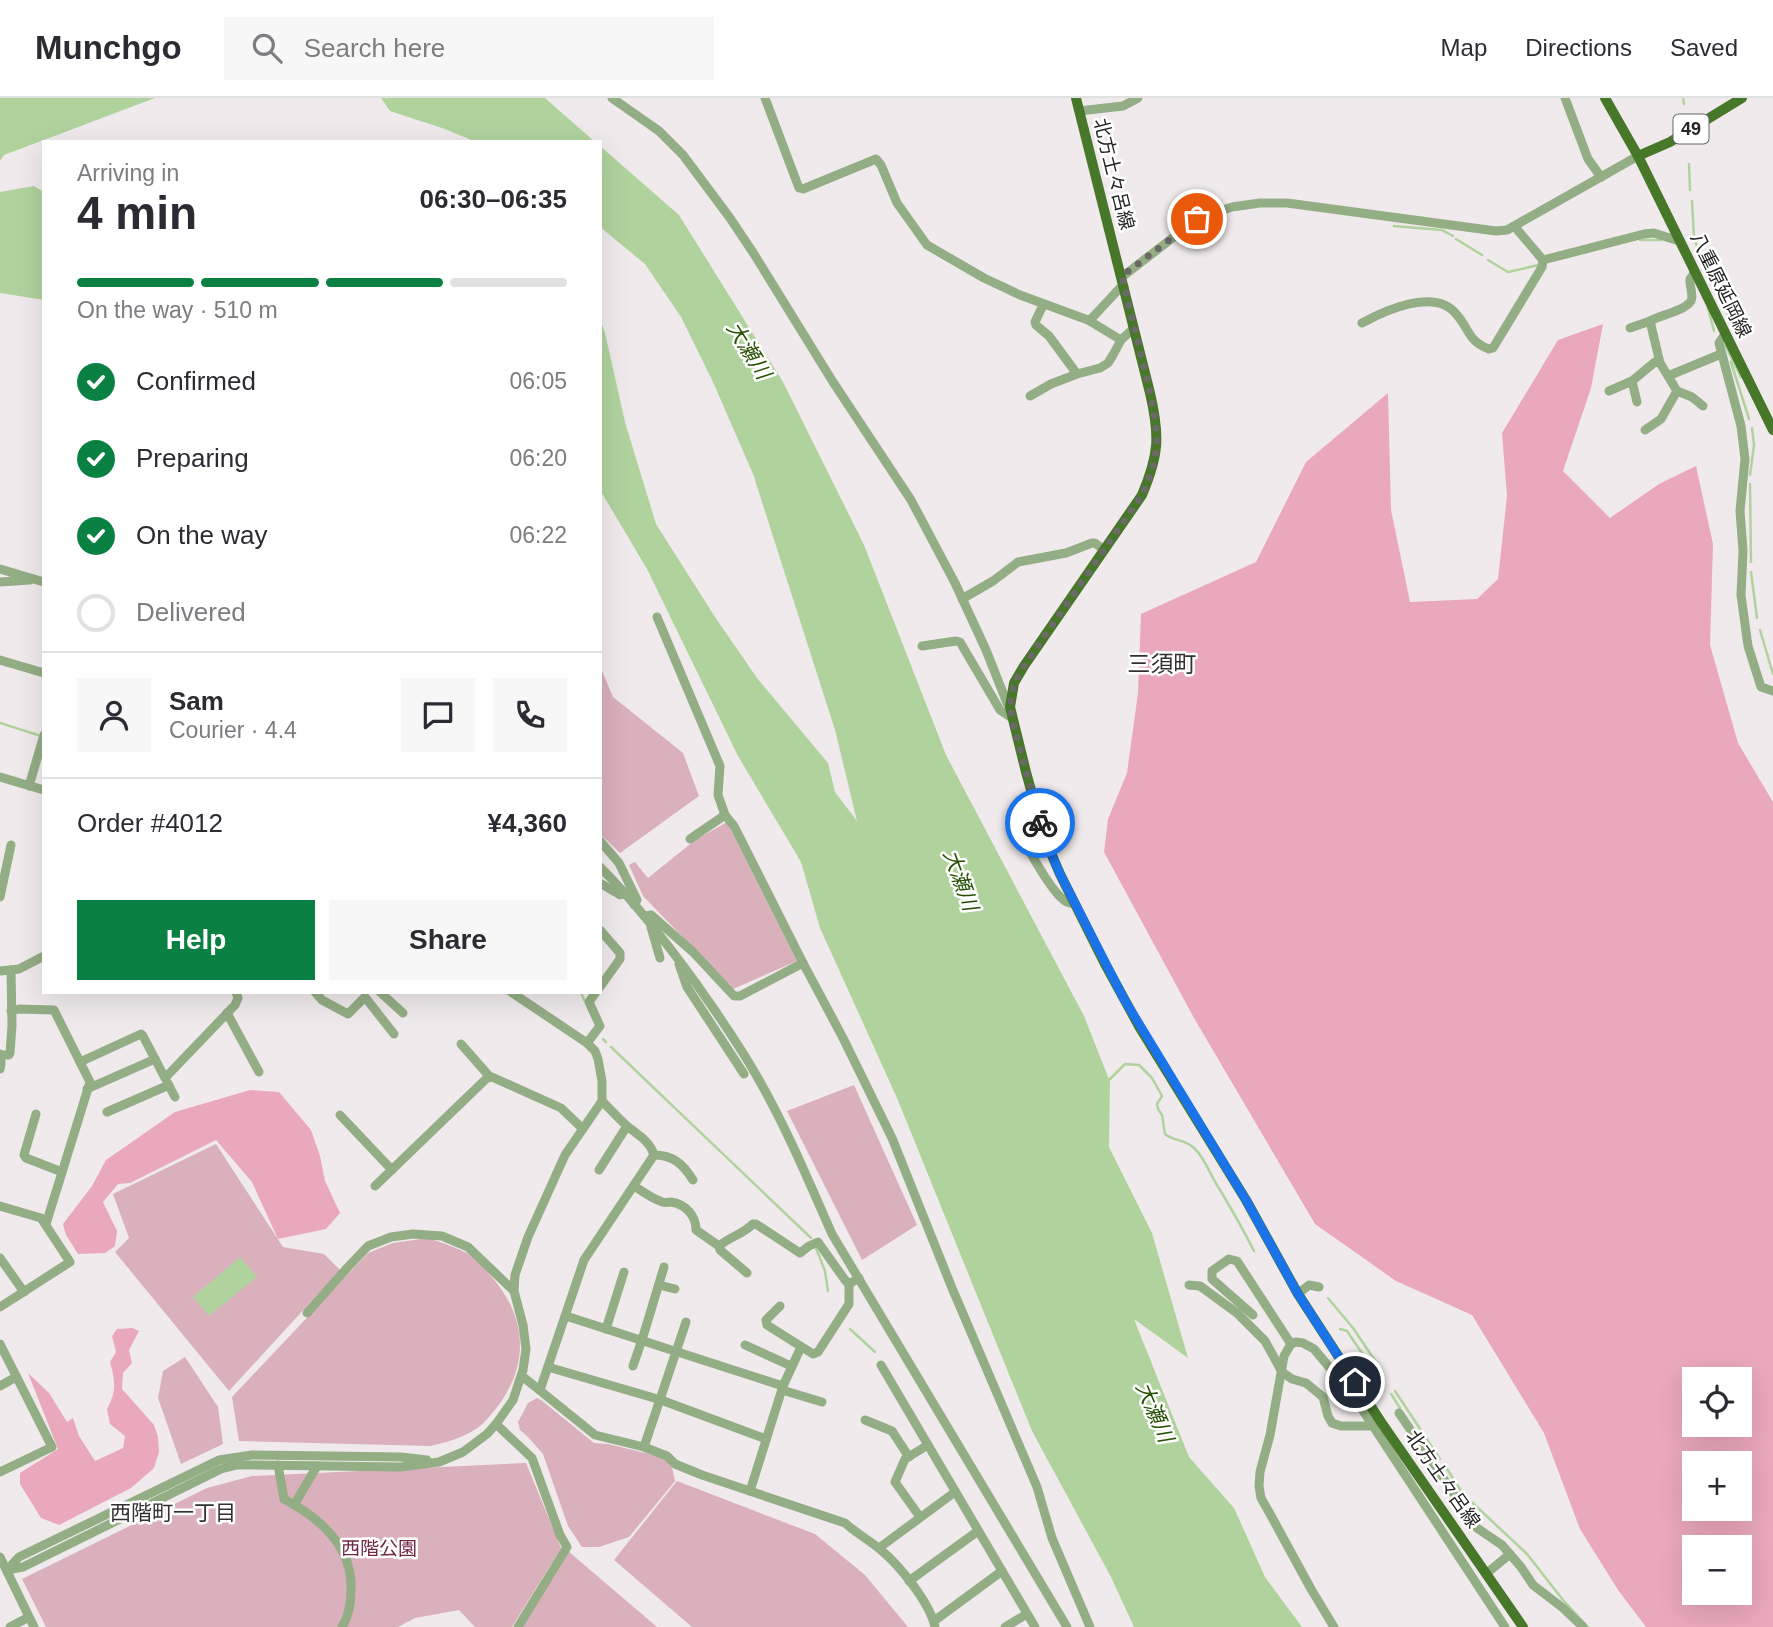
<!DOCTYPE html>
<html lang="en">
<head>
<meta charset="utf-8">
<style>
	:root { --surface:#fff; --page:#f7f7f7; --text:#2b2b33; --muted:#7c7c81; --line:#e1e1e2; --accent:#0b8043 }
	body { margin:0; font-family:Arial,"Noto Sans JP",sans-serif; background:var(--page); color:var(--text); height:100vh; display:flex; flex-direction:column; font-size:26px; white-space:nowrap }
	* { box-sizing:border-box; margin:0 }
	p { font-size:23px; color:var(--muted) }
	.icon { flex:none; width:38px; height:38px; fill:none; stroke:currentColor; stroke-width:2; stroke-linecap:round; stroke-linejoin:round }
	.map { position:relative; flex:1; overflow:hidden }
	.sheet { position:absolute; left:42px; top:42px; width:560px; height:854px; display:flex; flex-direction:column; background:var(--surface); border-radius:0px; box-shadow:0 7px 28px #0002 }
	.sheet>* { flex:none }
	.fabs { position:absolute; left:1682px; top:1269px; display:grid; gap:14px }
	.fabs a { display:grid; place-items:center; width:70px; height:70px; border-radius:0px; background:var(--surface); box-shadow:0 7px 28px #0002; font-size:35px }
	.pin { position:absolute; display:grid; place-items:center; width:60px; height:60px; color:#fff; margin:-30px; border:4px solid #fff; border-radius:50%; box-shadow:0 2px 7px #0007 }
	.courier { position:absolute; display:grid; place-items:center; width:70px; height:70px; margin:-35px; border:5px solid #1a73e8; border-radius:50%; background:#fff; color:#222; box-shadow:0 2px 9px #0007 }
	.summary em { font-style:normal; font-weight:700 }
	.summary div { display:flex; flex-direction:column-reverse }
	.summary { display:flex; align-items:center; justify-content:space-between; height:119px; padding:0 35px }
	h1 { font-size:46px; font-weight:700; line-height:52px }
	.bar { display:grid; grid-template-columns:repeat(4,1fr); gap:10px 7px; align-content:center; height:84px; padding:0 35px }
	.bar i { height:9px; border-radius:5px; background:var(--line) }
	.bar .current { background:var(--accent) }
	.bar p { grid-column:span 4 }
	.line { display:flex; align-items:center; gap:18px; padding:0 35px; border-top:2px solid var(--line) }
	.line div { flex:1 }
	.round { display:grid; place-items:center; flex:none; width:74px; height:74px; border-radius:0px; background:var(--page) }
	ol { padding:0 35px; list-style:none }
	li { display:flex; align-items:center; gap:21px; height:77px }
	li p { margin-inline-start:auto }
	li .icon { padding:7px; border-radius:50%; background:var(--accent); color:#fff; stroke-width:4 }
	li:last-child { color:var(--muted) }
	li i { width:38px; height:38px; border:4px solid var(--line); border-radius:50% }
	.primary-button { display:flex; gap:14px; margin-top:auto; padding:14px 35px }
	.primary-button a { flex:1; height:80px; border-radius:0px; background:var(--accent); color:#fff; font-size:28px; font-weight:700; line-height:80px; text-align:center }
	.primary-button a+a { background:var(--page); color:var(--text) }
	header { display:flex; align-items:center; gap:42px; box-sizing:border-box; height:98px; padding:0 35px; background:var(--surface); border-bottom:2px solid var(--line) }
	header strong { font-size:33px }
	nav { display:flex; gap:38px; margin-inline-start:auto; font-size:24px }
	.search { width:490px; height:63px; background:var(--page); display:flex; align-items:center; gap:18px; box-sizing:border-box; padding:0 24px; border-radius:0px; color:var(--muted); font-size:26px }
	.map>svg:first-child { display:block }
	.green { fill:#dab0bc }
	.forest { fill:#eaa8bc; fill-rule:evenodd }
	.water { fill:#b0d39e }
	.lines { fill:none; stroke-linecap:round; stroke-linejoin:round }
	.stream { stroke:#b0d39e; stroke-width:2.5 }
	.minor { stroke:#93ad85; stroke-width:9 }
	.major { stroke:#477729; stroke-width:10 }
	.done { stroke:#6c6969; stroke-width:7; stroke-dasharray:0 12.6 }
	.route { stroke:#1a73e8; stroke-width:9 }
	.labels { text-anchor:middle; dominant-baseline:central; stroke-width:5; stroke-linejoin:round; paint-order:stroke }
	.shield { fill:#fff; stroke:#666565; stroke-width:2 }
	.shield-label { font-size:18px; font-weight:bold; fill:#252323 }
	.street-label { font-size:19px; fill:#252323; stroke:#fff }
	.park-label { font-size:19px; fill:#712543; stroke:#fff }
	.water-label { font-size:21px; font-style:italic; fill:#275103; stroke:#fff }
	.neighbourhood-label { font-size:21px; fill:#343031; stroke:#fff }
	.quarter-label { font-size:23px; fill:#343031; stroke:#fff }
</style>
</head>
<body>
<header>
<strong>Munchgo</strong>
<div class="search"><svg class="icon" aria-label="search" viewBox="0 0 24 24"><circle cx="10" cy="10" r="6"/><path d="M15 15l6 6"/></svg>Search here</div>
<nav><a>Map</a><a>Directions</a><a>Saved</a></nav>
</header>
<div class="map">
<svg width="1773" height="1529" viewBox="0 0 1773 1529">
	<rect width="100%" height="100%" fill="#f0eaec"/>
	<g class="green">
		<polygon points="600,568 613,599 683,655 699,698 620,755 600,736"/>
		<polygon points="727,724 797,863 733,891 643,798 629,767 635,764 648,780 694,743"/>
		<polygon points="854,987 917,1127 862,1162 787,1013"/>
		<polygon points="216,1046 283,1149 324,1156 340,1172 229,1293 115,1154 129,1140 113,1096"/>
		<path d="M428 1140C443 1145 465 1152 478 1162 483 1167 487 1174 492 1179 531 1225 529 1275 488 1320 474 1337 451 1343 431 1348L239 1343 232 1299 368 1155 393 1145Z"/>
		<polygon points="185,1259 218,1309 223,1346 181,1366 158,1300 163,1273"/>
		<polygon points="537,1300 541,1302 594,1345 608,1346 658,1358 671,1365 675,1383 629,1439 599,1449 582,1449 568,1428 543,1356 528,1339 520,1332 518,1324 528,1305"/>
		<polygon points="526,1365 561,1450 512,1529 475,1529 459,1512 415,1520 398,1529 46,1529 22,1481 207,1390 252,1378"/>
		<polygon points="677,1383 815,1436 865,1477 908,1529 692,1529 614,1462"/>
		<polygon points="568,1453 657,1529 523,1529"/>
	</g>
	<g class="forest">
		<path d="M1603 226 1591 290 1563 373 1610 420 1659 386 1696 368 1713 446 1710 547 1738 645 1773 704V1529H1646L1618 1492 1580 1431 1544 1335 1472 1217 1396 1183 1315 1126 1194 920 1104 754 1108 721 1127 675 1138 595 1141 516 1256 464 1306 364 1388 295 1391 412 1410 504 1477 501 1498 481 1507 398 1502 335 1558 242ZM1740 1281V1326H1694V1281ZM1694 1365H1740V1410H1694ZM1694 1449H1740V1494H1694Z"/>
		<polygon points="250,992 279,994 311,1032 320,1058 325,1083 340,1115 326,1131 278,1141 252,1084 216,1042 130,1085 118,1086 103,1104 117,1133 115,1148 105,1155 78,1156 66,1137 63,1126 92,1088 106,1062 175,1014"/>
		<path d="M132 1230 139 1233 129 1252 132 1265 123 1275 122 1291 154 1327 158 1339 159 1354 154 1370 131 1390 59 1427 41 1420 20 1386V1375L58 1351 28 1275 49 1295 67 1324 73 1320 79 1338 95 1363 123 1350 125 1338 110 1326 107 1311C117 1293 115 1283 110 1264L116 1254 112 1238 117 1231Z"/>
	</g>
	<g class="water">
		<polygon points="0,0 155,0 4,57 0,63"/>
		<polygon points="381,0 545,0 595,44 476,44 445,31 390,13"/>
		<polygon points="600,48 679,117 783,284 864,447 946,657 1084,918 1110,984 1109,1049 1152,1135 1188,1260 1134,1221 1189,1359 1234,1410 1265,1479 1302,1529 1134,1529 1111,1479 1032,1333 897,1000 820,830 801,764 738,658 647,471 600,392 600,221 605,235 625,324 656,426 715,519 757,580 828,665 835,694 857,723 835,632 753,376 713,284 681,219 645,166 600,129"/>
		<polygon points="34,88 44,94 44,202 0,195 0,94"/>
		<polygon points="240,1159 257,1179 209,1218 193,1199"/>
	</g>
	<g class="lines">
		<g class="stream">
			<polyline points="1683,0 1684,6"/>
			<polyline points="1689,66 1690,92"/>
			<polyline points="1692,103 1694,139 1699,155"/>
			<polyline points="1394,128 1442,132 1453,138"/>
			<polyline points="1456,141 1482,157"/>
			<polyline points="1640,142 1661,142"/>
			<polyline points="1701,161 1730,221"/>
			<polyline points="1488,162 1508,174 1539,167"/>
			<polyline points="1708,210 1714,233"/>
			<polyline points="1725,247 1741,279"/>
			<polyline points="1731,264 1749,321"/>
			<polyline points="1750,377 1754,347 1752,330"/>
			<polyline points="1750,386 1751,464"/>
			<polyline points="1751,474 1757,520"/>
			<polyline points="1760,532 1773,576"/>
			<polyline points="0,625 41,638"/>
			<polyline points="581,894 584,902"/>
			<polyline points="603,941 606,944"/>
			<polyline points="611,949 811,1140"/>
			<path d="M1109 982 1125 966 1139 967 1152 980 1162 998 1157 1006 1158 1011 1162 1017 1165 1036C1175 1044 1185 1041 1194 1050 1203 1058 1208 1071 1214 1082 1228 1105 1242 1129 1254 1153"/>
			<polyline points="816,1150 825,1173 828,1193"/>
			<polyline points="1328,1200 1353,1230 1378,1267"/>
			<polyline points="850,1231 875,1254"/>
			<polyline points="1340,1231 1347,1233 1372,1270"/>
			<polyline points="1395,1293 1440,1361"/>
			<polyline points="1391,1296 1400,1310"/>
			<polyline points="1447,1371 1463,1396 1527,1456 1563,1502 1588,1529"/>
		</g>
		<g class="minor">
			<polyline points="612,0 659,33 683,57 730,120 754,156 833,284 911,402 955,485 986,552 1007,605 1010,609"/>
			<polyline points="765,0 799,90 803,91 876,61 881,67 897,105 927,147 984,180 1020,197 1088,222 1092,220 1119,191 1124,189"/>
			<polyline points="1565,0 1588,61 1601,79"/>
			<polyline points="1079,13 1123,8 1138,0"/>
			<polyline points="1515,129 1543,162"/>
			<polyline points="1122,179 1197,121 1232,109 1260,105 1287,105 1496,133 1507,132 1638,58"/>
			<polyline points="1043,207 1035,224 1036,227 1049,238 1077,276"/>
			<polyline points="1088,222 1121,242"/>
			<path d="M1362 225C1386 212 1436 189 1457 217 1470 232 1468 243 1489 251L1493 250 1542 169 1543 162 1644 136 1654 135 1679 143"/>
			<polyline points="1630,230 1650,223"/>
			<polyline points="1725,236 1719,245 1741,328 1745,361 1740,413 1743,453 1741,497 1748,548 1761,589 1773,593"/>
			<path d="M1660 265 1650 223C1660 217 1685 213 1691 203 1694 197 1689 187 1690 181L1695 174"/>
			<polyline points="1668,278 1677,293 1692,299 1703,308"/>
			<polyline points="1632,283 1637,304"/>
			<polyline points="1609,293 1632,283 1655,264 1660,265 1668,278 1721,256"/>
			<polyline points="1030,298 1051,286 1077,276 1100,270 1108,265 1113,257 1121,242 1134,230"/>
			<polyline points="1645,332 1661,321 1677,293"/>
			<polyline points="0,471 44,484"/>
			<polyline points="0,484 30,482"/>
			<polyline points="962,501 993,483 1018,464 1066,455 1092,445 1095,445 1104,452"/>
			<polyline points="657,519 720,668 718,697 725,717 734,728 803,865 843,940 892,1040 952,1190 1037,1389 1052,1440 1090,1529"/>
			<polyline points="922,548 956,543 960,544 1000,612 1012,620"/>
			<polyline points="0,562 44,575"/>
			<polyline points="0,679 44,692"/>
			<polyline points="29,688 44,637"/>
			<path d="M1018 732C1027 749 1050 793 1065 803 1068 805 1072 805 1076 807"/>
			<polyline points="690,741 725,717"/>
			<polyline points="600,743 619,765 637,802 634,807"/>
			<path d="M600 769C635 804 666 844 695 884 717 915 740 948 759 982 787 1031 809 1084 832 1136L1067 1529"/>
			<polyline points="600,785 620,797 624,796"/>
			<polyline points="0,799 11,747"/>
			<polyline points="646,818 651,817 693,854 734,898 740,898 803,865"/>
			<polyline points="651,829 660,860"/>
			<polyline points="600,832 620,855 620,861 600,889"/>
			<polyline points="679,866 687,889 744,976"/>
			<polyline points="0,873 19,871 44,858"/>
			<polyline points="315,894 322,902 348,916 365,899 394,936"/>
			<polyline points="380,894 403,915"/>
			<polyline points="11,913 19,911 54,912 80,964"/>
			<polyline points="227,915 259,974"/>
			<polyline points="587,945 600,928 589,904 596,894"/>
			<polyline points="461,946 490,979"/>
			<polyline points="0,956 1,966 0,971"/>
			<polyline points="1,957 9,957 10,955 12,927 11,872"/>
			<polyline points="167,984 175,999"/>
			<polyline points="87,991 155,961"/>
			<polyline points="107,1014 169,987"/>
			<polyline points="36,1016 24,1057 26,1060 62,1074"/>
			<polyline points="340,1017 392,1072"/>
			<path d="M654 1057C673 1057 683 1066 693 1082"/>
			<polyline points="599,1072 627,1028"/>
			<polyline points="375,1088 487,980 492,979 561,1010 583,1031"/>
			<path d="M634 1088C642 1093 651 1100 660 1103 666 1106 664 1104 671 1104 686 1106 696 1118 696 1132L719 1148 720 1152 747 1175"/>
			<polyline points="0,1108 41,1120 70,1164 0,1209"/>
			<polyline points="46,1126 90,984 80,964 141,936 143,938 165,980 235,907 238,900 236,894"/>
			<path d="M719 1148C732 1137 742 1137 753 1126H756L800 1155 809 1148 818 1144 845 1182 849 1186 859 1180"/>
			<polyline points="0,1160 24,1194"/>
			<polyline points="659,1187 675,1191"/>
			<polyline points="1189,1187 1200,1188 1237,1215 1265,1243 1282,1274 1292,1281 1306,1285 1323,1299 1328,1318 1332,1325 1341,1328 1375,1328"/>
			<polyline points="1298,1196 1309,1187 1319,1189"/>
			<polyline points="780,1208 766,1222 767,1227 813,1256 818,1254 849,1206 849,1186"/>
			<polyline points="307,1215 348,1169 368,1148 391,1139 413,1136 442,1138 468,1149 514,1193"/>
			<polyline points="1253,1217 1212,1181 1212,1173 1229,1161 1237,1163 1291,1246"/>
			<polyline points="566,1218 783,1288 750,1393"/>
			<polyline points="606,1231 624,1174"/>
			<polyline points="0,1246 52,1349 0,1374"/>
			<polyline points="745,1247 791,1268"/>
			<polyline points="881,1267 1035,1529"/>
			<polyline points="633,1268 642,1242 664,1169"/>
			<polyline points="548,1269 661,1302 766,1341"/>
			<path d="M522 1278 595 1337 644 1349 667 1358 675 1366 702 1377 845 1425C856 1435 869 1442 881 1452 900 1468 930 1505 935 1529"/>
			<polyline points="0,1288 16,1279"/>
			<polyline points="783,1288 801,1249"/>
			<path d="M540 1292 584 1162 654 1057C650 1043 638 1037 627 1028 618 1020 610 1011 602 1003"/>
			<polyline points="782,1292 822,1304"/>
			<polyline points="1399,1315 1477,1430 1502,1447 1521,1469 1533,1487 1563,1510 1583,1529"/>
			<polyline points="865,1322 892,1333 909,1359"/>
			<polyline points="496,1326 532,1360 560,1437 567,1449 518,1529"/>
			<polyline points="644,1349 686,1224"/>
			<path d="M278 1367 284 1401C320 1420 353 1448 351 1492 351 1505 349 1518 342 1529"/>
			<polyline points="294,1407 317,1368"/>
			<polyline points="920,1419 895,1384 905,1361 928,1347"/>
			<polyline points="879,1450 955,1394"/>
			<polyline points="0,1459 34,1529"/>
			<polyline points="7,1472 23,1469 221,1371 237,1367 253,1367 401,1369 439,1364 463,1354 487,1336 496,1326 513,1302 523,1272 526,1251 523,1227 514,1193 515,1177 528,1139 565,1057 602,1003 602,983 598,961 595,953 587,945 511,894"/>
			<polyline points="7,1472 19,1459 219,1362 252,1357 401,1359 427,1362"/>
			<polyline points="1487,1475 1510,1456"/>
			<polyline points="909,1483 978,1433"/>
			<polyline points="934,1523 1002,1473"/>
			<polyline points="10,1529 29,1519"/>
			<polyline points="1005,1529 1027,1516"/>
			<polyline points="1334,1529 1311,1491 1269,1414 1261,1400 1259,1388 1260,1374 1270,1337 1284,1258 1291,1246 1296,1244 1303,1245 1314,1251 1352,1296 1505,1529"/>
		</g>
		<g class="major">
			<path d="M1076 0 1150 295C1160 338 1159 357 1142 397L1024 568 1014 585 1010 609 1026 674 1044 739 1060 776 1104 864 1140 930 1246 1102 1298 1196 1381 1324 1523 1529"/>
			<polyline points="1605,0 1638,58 1773,332"/>
			<polyline points="1638,58 1670,44 1742,0"/>
		</g>
	</g>
	<g class="lines">
		<polyline class="done" points="1040,725 1014,629 1010,608 1014,585 1024,568 1142,397 1152,373 1157,348 1156,328 1150,295 1122,178 1197,121"/>
		<polyline class="route" points="1040,725 1044,738 1060,776 1124,901 1246,1102 1298,1196 1355,1284"/>
	</g>
	<g class="labels">
		<rect class="shield" x="1673.5" y="16.5" width="35" height="29" rx="5"/>
		<g class="shield-label">
			<text x="1691" y="31">49</text>
		</g>
		<g class="street-label">
			<text transform="translate(1114 76) rotate(76)">北方土々呂線</text>
			<text transform="translate(1721 187) rotate(64)">八重原延岡線</text>
			<text transform="translate(1443 1381) rotate(55)">北方土々呂線</text>
		</g>
		<g class="park-label">
			<text x="379" y="1450">西階公園</text>
		</g>
		<g class="water-label">
			<text transform="translate(749 252) rotate(58)">大瀬川</text>
			<text transform="translate(961 782) rotate(70)">大瀬川</text>
			<text transform="translate(1155 1314) rotate(67)">大瀬川</text>
		</g>
		<g class="neighbourhood-label">
			<text x="173" y="1414">西階町一丁目</text>
		</g>
		<g class="quarter-label">
			<text x="1162" y="566">三須町</text>
		</g>
	</g>
</svg>
<div class="fabs">
<a><svg class="icon" aria-label="locate" viewBox="0 0 24 24"><circle cx="12" cy="12" r="6"/><path d="M12 2v4M12 18v4M2 12h4M18 12h4"/></svg></a>
<a>+</a>
<a>−</a>
</div>
<div class="pin" style="left:1197px;top:121px;background:#ea580c"><svg class="icon" aria-label="bag" viewBox="0 0 24 24"><path d="M5 8h14l-1 12H6zM9 8a3 3 0 0 1 6 0"/></svg></div>
<div class="pin" style="left:1355px;top:1284px;background:#1f2937"><svg class="icon" aria-label="home" viewBox="0 0 24 24"><path d="M3 11l9-7 9 7M6 9v11h12V9"/></svg></div>
<div class="courier" style="left:1040px;top:725px"><svg class="icon" aria-label="bike" viewBox="0 0 24 24"><circle cx="6" cy="16" r="4"/><circle cx="18" cy="16" r="4"/><path d="M6 16l4-8h5l3 8M10 8l3 8H6M13 5h3"/></svg></div>
<section class="sheet">
<div class="summary"><div><h1>4 min</h1><p>Arriving in</p></div><em>06:30–06:35</em></div>
<div class="bar"><i class="current"></i><i class="current"></i><i class="current"></i><i></i><p>On the way · 510 m</p></div>
<ol>
<li><svg class="icon" aria-label="check" viewBox="0 0 24 24"><path d="M5 12l5 5 9-10"/></svg>Confirmed<p>06:05</p></li>
<li><svg class="icon" aria-label="check" viewBox="0 0 24 24"><path d="M5 12l5 5 9-10"/></svg>Preparing<p>06:20</p></li>
<li><svg class="icon" aria-label="check" viewBox="0 0 24 24"><path d="M5 12l5 5 9-10"/></svg>On the way<p>06:22</p></li>
<li><i></i>Delivered</li>
</ol>
<div class="line" style="height:126px"><a class="round"><svg class="icon" aria-label="person" viewBox="0 0 24 24"><circle cx="12" cy="8" r="4"/><path d="M4 21q1-7 8-7t8 7"/></svg></a><div><b>Sam</b><p>Courier · 4.4</p></div><a class="round"><svg class="icon" aria-label="chat" viewBox="0 0 24 24"><path d="M4 5h16v11H9l-5 4z"/></svg></a><a class="round"><svg class="icon" aria-label="phone" viewBox="0 0 24 24"><path d="M5 4h4l2 5-3 2q2 4 5 5l2-3 5 2v4C11 20 4 13 5 4z"/></svg></a></div>
<div class="line" style="height:91px"><div>Order #4012</div><b>¥4,360</b></div>
<div class="primary-button"><a>Help</a><a>Share</a></div>
</section>
</div>
</body>
</html>
